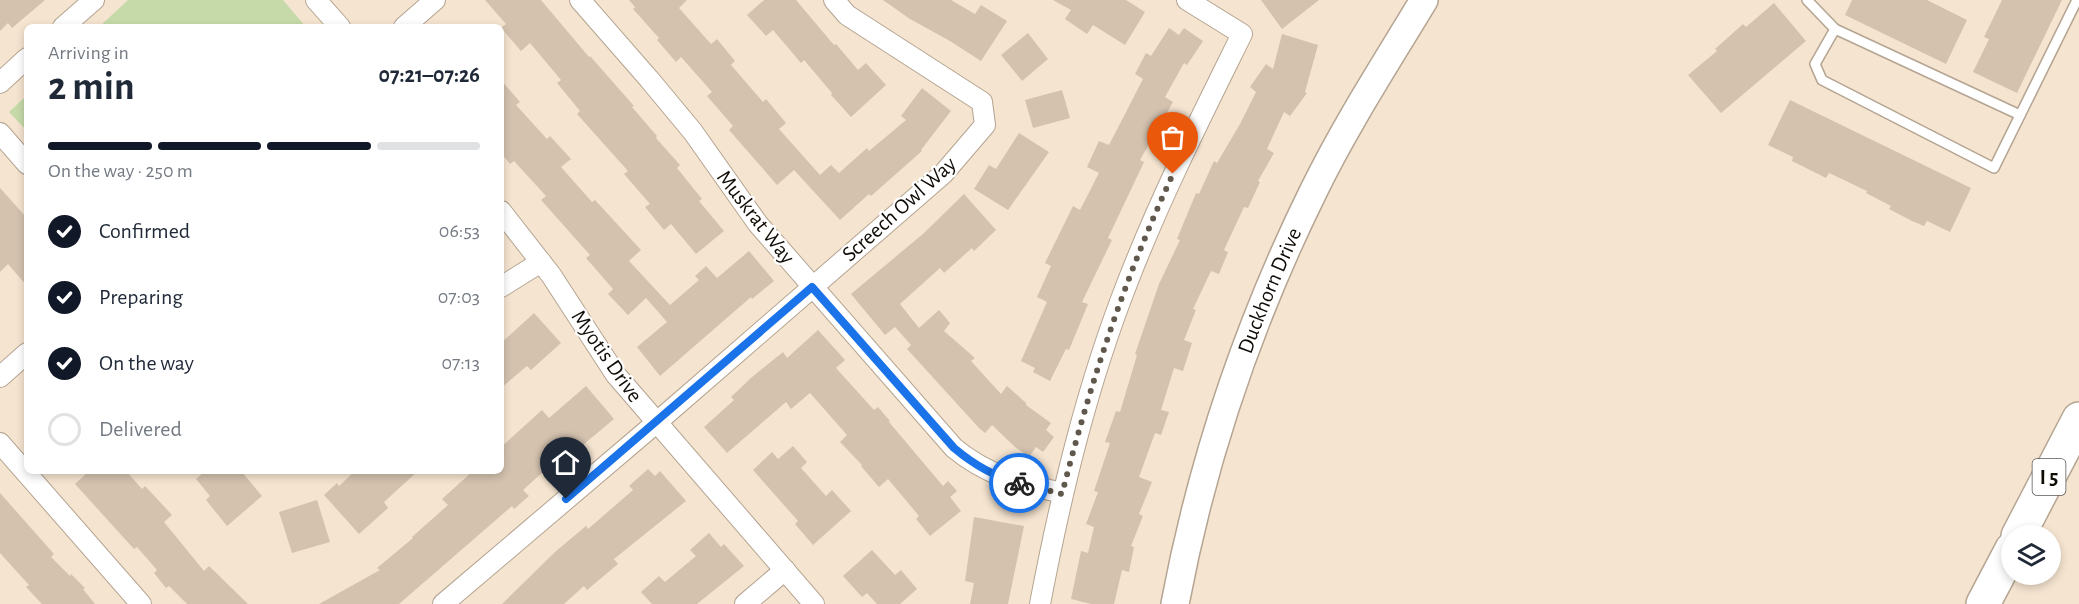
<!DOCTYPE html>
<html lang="en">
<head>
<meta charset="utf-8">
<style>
	:root { --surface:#fff; --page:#f2f2f3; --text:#1f2937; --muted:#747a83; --line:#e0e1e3; --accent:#111827 }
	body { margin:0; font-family:"Alegreya Sans",sans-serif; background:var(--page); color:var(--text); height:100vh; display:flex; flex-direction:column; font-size:22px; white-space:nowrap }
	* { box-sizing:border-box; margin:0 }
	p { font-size:20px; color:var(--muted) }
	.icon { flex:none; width:33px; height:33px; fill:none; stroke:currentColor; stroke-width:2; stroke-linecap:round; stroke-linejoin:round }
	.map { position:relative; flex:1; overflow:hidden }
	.sheet { position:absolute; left:24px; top:24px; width:480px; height:450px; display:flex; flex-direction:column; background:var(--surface); border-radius:9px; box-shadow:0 3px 9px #0003 }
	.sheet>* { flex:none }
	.tools { position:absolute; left:2001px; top:525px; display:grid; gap:12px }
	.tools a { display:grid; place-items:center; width:60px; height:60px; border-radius:50%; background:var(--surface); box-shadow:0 3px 9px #0003; font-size:30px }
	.pin { position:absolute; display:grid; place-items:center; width:51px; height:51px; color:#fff; margin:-62px -26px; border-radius:50% 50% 50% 0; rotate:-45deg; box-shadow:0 0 6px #0007 }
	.pin .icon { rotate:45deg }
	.courier { position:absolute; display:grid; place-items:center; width:60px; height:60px; margin:-30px; border:4px solid #1a73e8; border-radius:50%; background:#fff; color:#222; box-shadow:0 2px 8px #0007 }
	.head em { font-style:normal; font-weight:600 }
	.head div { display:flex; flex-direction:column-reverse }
	.head { display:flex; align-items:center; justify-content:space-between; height:102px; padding:0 24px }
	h1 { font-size:39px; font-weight:600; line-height:45px }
	.bar { display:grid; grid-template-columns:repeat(4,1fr); gap:9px 6px; align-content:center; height:72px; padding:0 24px }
	.bar i { height:8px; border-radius:4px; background:var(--line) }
	.bar .current { background:var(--accent) }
	.bar p { grid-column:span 4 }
	ol { padding:0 24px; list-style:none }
	li { display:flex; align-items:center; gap:18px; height:66px }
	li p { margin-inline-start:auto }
	li .icon { padding:6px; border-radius:50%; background:var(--accent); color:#fff; stroke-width:4 }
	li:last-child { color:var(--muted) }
	li i { width:33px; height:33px; border:3px solid var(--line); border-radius:50% }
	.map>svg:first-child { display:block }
	.green { fill:#c6daa9 }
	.building { fill:#d4c2af }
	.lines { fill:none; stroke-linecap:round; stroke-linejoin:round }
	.lane-casing { stroke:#b4a491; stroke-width:12 }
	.street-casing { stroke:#b4a491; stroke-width:22 }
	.secondary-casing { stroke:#b4a491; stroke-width:30 }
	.highway-casing { stroke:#b4a491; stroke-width:36 }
	.lane { stroke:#fff; stroke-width:9 }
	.street { stroke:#fff; stroke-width:20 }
	.secondary { stroke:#fff; stroke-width:27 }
	.highway { stroke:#fff; stroke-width:33 }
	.done { stroke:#61584d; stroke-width:6; stroke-dasharray:0 10.8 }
	.route { stroke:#1a73e8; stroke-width:8 }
	.labels { text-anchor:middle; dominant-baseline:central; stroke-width:4.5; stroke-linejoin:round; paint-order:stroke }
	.shield { fill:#fff; stroke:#595551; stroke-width:1.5 }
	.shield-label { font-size:21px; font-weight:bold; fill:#120c06 }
	.street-label { font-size:22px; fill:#120c06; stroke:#fff }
</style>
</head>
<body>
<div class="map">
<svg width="2079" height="604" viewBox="0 0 2079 604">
	<rect width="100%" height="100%" fill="#f5e4d0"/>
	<g class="green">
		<polygon points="128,0 283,0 306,27 99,27"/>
		<polygon points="27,95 27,131 9,112"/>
	</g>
	<g class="building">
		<polygon points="0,0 45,0 12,28 8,23 0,31"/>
		<polygon points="485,0 541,0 589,57 590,56 634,106 632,107 657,136 656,138 680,165 677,168 702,199 699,201 724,231 696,254 671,224 664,230 645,207 650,204 624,174 628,171 577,114 580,111 557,83 561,80 530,43 521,51 501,28 506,24"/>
		<polygon points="629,0 687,0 679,8 711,44 717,39 735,61 731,65 763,102 766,99 786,123 779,129 820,175 831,165 839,173 867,148 869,151 906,120 901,116 922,88 951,111 921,150 922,151 871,196 869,194 840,220 794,170 777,185 729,130 733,126 707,96 712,92 681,57 676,62 657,40 659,38 633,9 635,7"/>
		<polygon points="764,0 796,0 834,45 836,44 858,70 866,63 886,85 851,117 831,95 832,93 804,60 801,63 773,30 766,36 747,15"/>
		<polygon points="883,0 951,0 975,14 981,5 1007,21 981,61 950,41 910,19"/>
		<polygon points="1053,0 1126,0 1145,12 1125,45 1093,25 1087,34 1065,19 1071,10"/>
		<polygon points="1261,0 1319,0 1282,29"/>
		<polygon points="1852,0 1927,0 1967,20 1946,64 1845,15"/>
		<polygon points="2002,0 2062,0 2017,93 1973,72 1989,39 1984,37"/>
		<polygon points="1774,3 1806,41 1721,113 1688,75 1717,51 1715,49 1743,24 1746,27"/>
		<polygon points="1169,28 1179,35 1184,28 1203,41 1187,65 1184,63 1165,97 1173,102 1140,160 1144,162 1108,238 1112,240 1082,302 1088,304 1069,350 1066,349 1050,381 1033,372 1035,368 1021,361 1047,302 1037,297 1051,266 1045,263 1073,206 1080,210 1099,173 1087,167 1099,141 1109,145 1143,79 1135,74 1146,53 1151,56"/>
		<polygon points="1028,33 1048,59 1022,81 1001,55"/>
		<polygon points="1282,34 1318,45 1305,92 1307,93 1290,116 1284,112 1267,149 1274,153 1258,181 1260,182 1248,208 1244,207 1224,250 1228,252 1219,274 1211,271 1193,309 1196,310 1184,340 1192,343 1183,371 1174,368 1161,410 1169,412 1161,435 1155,433 1139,477 1152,482 1139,514 1143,516 1131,546 1134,547 1129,572 1122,570 1114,604 1091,604 1071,599 1081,551 1088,553 1094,527 1086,524 1098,492 1094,491 1110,443 1105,442 1116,411 1120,412 1137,355 1135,354 1159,284 1180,240 1177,239 1196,193 1199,194 1214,161 1217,163 1240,124 1256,92 1250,87 1266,64 1273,69"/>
		<polygon points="501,80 520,102 516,105 547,139 550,136 571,159 561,167 592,202 595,200 641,250 629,261 670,305 699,280 695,276 706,266 717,278 749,251 774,281 752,299 751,297 660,376 637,347 667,322 646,298 628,315 608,294 613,289 586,258 590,255 541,200 546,196 514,161 510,164 501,153"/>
		<polygon points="1062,90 1070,118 1033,128 1025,100"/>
		<polygon points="1790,100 1971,188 1950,232 1927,221 1924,226 1912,221 1889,209 1891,206 1866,193 1867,191 1829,173 1826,178 1792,161 1793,157 1768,145"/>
		<polygon points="1019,133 1049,152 1008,210 974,189 989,165 996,169"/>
		<polygon points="0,188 27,218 27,286 8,264 0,272"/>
		<polygon points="964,194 996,230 974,251 972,248 944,273 940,268 900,304 919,328 939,310 950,323 944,331 975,358 971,361 1001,394 1007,386 1026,403 1026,405 1051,423 1046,430 1054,437 1043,452 1036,447 1029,457 1015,447 992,425 985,433 979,428 907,349 911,345 895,327 885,335 851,294 924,233"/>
		<polygon points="534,313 561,343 531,370 527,366 501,388 501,343"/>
		<polygon points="818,330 845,360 836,368 874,410 878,407 890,421 889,422 943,486 948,481 957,491 950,497 961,511 930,536 916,519 919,516 888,479 879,487 861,466 862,465 840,442 847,435 810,393 791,409 786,402 727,453 704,427 734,400 731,397 752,377 783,352 787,358"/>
		<polygon points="586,386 614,419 578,449 580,452 566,465 563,461 546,475 543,472 523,490 529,496 514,509 512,506 399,604 319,604 380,570 377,568 413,538 412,537 448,505 442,499 473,471 501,471 501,447 542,410 549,418"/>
		<polygon points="793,446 807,462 801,468 826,496 832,490 851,511 813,545 795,524 798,521 753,470 772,452 778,459"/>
		<polygon points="648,469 655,476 660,471 686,501 614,559 618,564 587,590 584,586 564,604 502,604 555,552 586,526 588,529 633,490 629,486"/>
		<polygon points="89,471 126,471 142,489 145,486 172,515 164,522 204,571 209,566 248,604 187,604 169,586 166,588 154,573 157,570 137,547 134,549 75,484"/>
		<polygon points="205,471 241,471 262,496 227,526 206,500 210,496 196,479"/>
		<polygon points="355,471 418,471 384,502 388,508 359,534 324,495 337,483 339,486"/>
		<polygon points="0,493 54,554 51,557 70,576 71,574 85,588 83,589 95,604 42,604 26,587 29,585 0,553"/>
		<polygon points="317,500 330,542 292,553 279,512"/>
		<polygon points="974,517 1024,526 1008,604 970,604 974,583 965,581"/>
		<polygon points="709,533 721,547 724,544 744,566 697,604 652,604 641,592 659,576 665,582 696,556 690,550"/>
		<polygon points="872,550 895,575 901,570 917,589 900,604 877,604 867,593 862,597 843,576"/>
	</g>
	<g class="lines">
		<g class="lane-casing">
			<g id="lane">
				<polyline points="1807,0 1835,29 2020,115"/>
				<polyline points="1835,29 1815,64 1822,80 1994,168 2077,0"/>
			</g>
		</g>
		<g class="street-casing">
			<g id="street">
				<polyline points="316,0 340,27"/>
				<path d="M580 0 649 79 693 132 758 224 954 448C988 476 1020 483 1062 493"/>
				<polyline points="63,27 94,0"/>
				<polyline points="404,27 435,0"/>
				<polyline points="0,83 27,58"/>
				<polyline points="0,133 27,164"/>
				<polyline points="501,211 551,275 616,375 814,604"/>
				<polyline points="501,287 541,262"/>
				<polyline points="0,377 27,353"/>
				<polyline points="0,443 141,604"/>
				<polyline points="443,604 656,423 943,174 985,125 982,102 847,15 834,0"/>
				<polyline points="745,604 785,570"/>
				<path d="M1040 604C1061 494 1087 385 1128 281 1161 196 1202 115 1242 34L1187 0"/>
			</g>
		</g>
		<g class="secondary-casing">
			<g id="secondary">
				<path id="s1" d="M1175 604C1202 460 1248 324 1313 192 1345 126 1386 63 1424 0"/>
			</g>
		</g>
		<g class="highway-casing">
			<g id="highway">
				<polyline points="2018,536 2079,419"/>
				<polyline points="1983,604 2012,549"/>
			</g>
		</g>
		<use href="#lane" class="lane"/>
		<use href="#street" class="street"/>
		<use href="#secondary" class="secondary"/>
		<use href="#highway" class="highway"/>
	</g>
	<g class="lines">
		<path class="done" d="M1019 483 1062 494C1090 384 1125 277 1173 174"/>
		<path class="route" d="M566 499 812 287 954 448C973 464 995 477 1019 483"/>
	</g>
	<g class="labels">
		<rect class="shield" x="2032.5" y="459" width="33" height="36" rx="4.5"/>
		<g class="shield-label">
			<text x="2049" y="477">I 5</text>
		</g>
		<g class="street-label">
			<text transform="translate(899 209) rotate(-42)">Screech Owl Way</text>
			<text transform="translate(756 217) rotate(52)">Muskrat Way</text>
			<text stroke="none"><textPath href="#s1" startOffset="328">Duckhorn Drive</textPath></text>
			<text transform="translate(607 356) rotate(55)">Myotis Drive</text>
		</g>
	</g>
</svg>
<div class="tools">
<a><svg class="icon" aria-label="layers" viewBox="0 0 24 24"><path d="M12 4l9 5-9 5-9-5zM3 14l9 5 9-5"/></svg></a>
</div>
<div class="pin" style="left:1173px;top:174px;background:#ea580c"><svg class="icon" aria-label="bag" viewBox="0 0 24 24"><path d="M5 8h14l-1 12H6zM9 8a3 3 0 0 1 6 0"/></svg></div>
<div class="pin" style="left:566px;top:499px;background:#1f2937"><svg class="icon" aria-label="home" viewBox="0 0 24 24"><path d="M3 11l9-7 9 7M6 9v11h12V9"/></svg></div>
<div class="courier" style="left:1019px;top:483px"><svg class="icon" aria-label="bike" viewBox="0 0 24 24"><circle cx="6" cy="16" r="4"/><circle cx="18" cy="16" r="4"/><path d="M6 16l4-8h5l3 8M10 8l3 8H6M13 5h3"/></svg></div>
<section class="sheet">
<div class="head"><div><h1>2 min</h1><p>Arriving in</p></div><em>07:21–07:26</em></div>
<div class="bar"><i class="current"></i><i class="current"></i><i class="current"></i><i></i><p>On the way · 250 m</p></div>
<ol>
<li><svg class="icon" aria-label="check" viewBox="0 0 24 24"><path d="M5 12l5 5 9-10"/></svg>Confirmed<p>06:53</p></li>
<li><svg class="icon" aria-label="check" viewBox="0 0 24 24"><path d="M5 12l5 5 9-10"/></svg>Preparing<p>07:03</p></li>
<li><svg class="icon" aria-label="check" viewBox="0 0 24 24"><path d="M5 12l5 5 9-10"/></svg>On the way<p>07:13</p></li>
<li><i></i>Delivered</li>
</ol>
</section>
</div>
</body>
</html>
